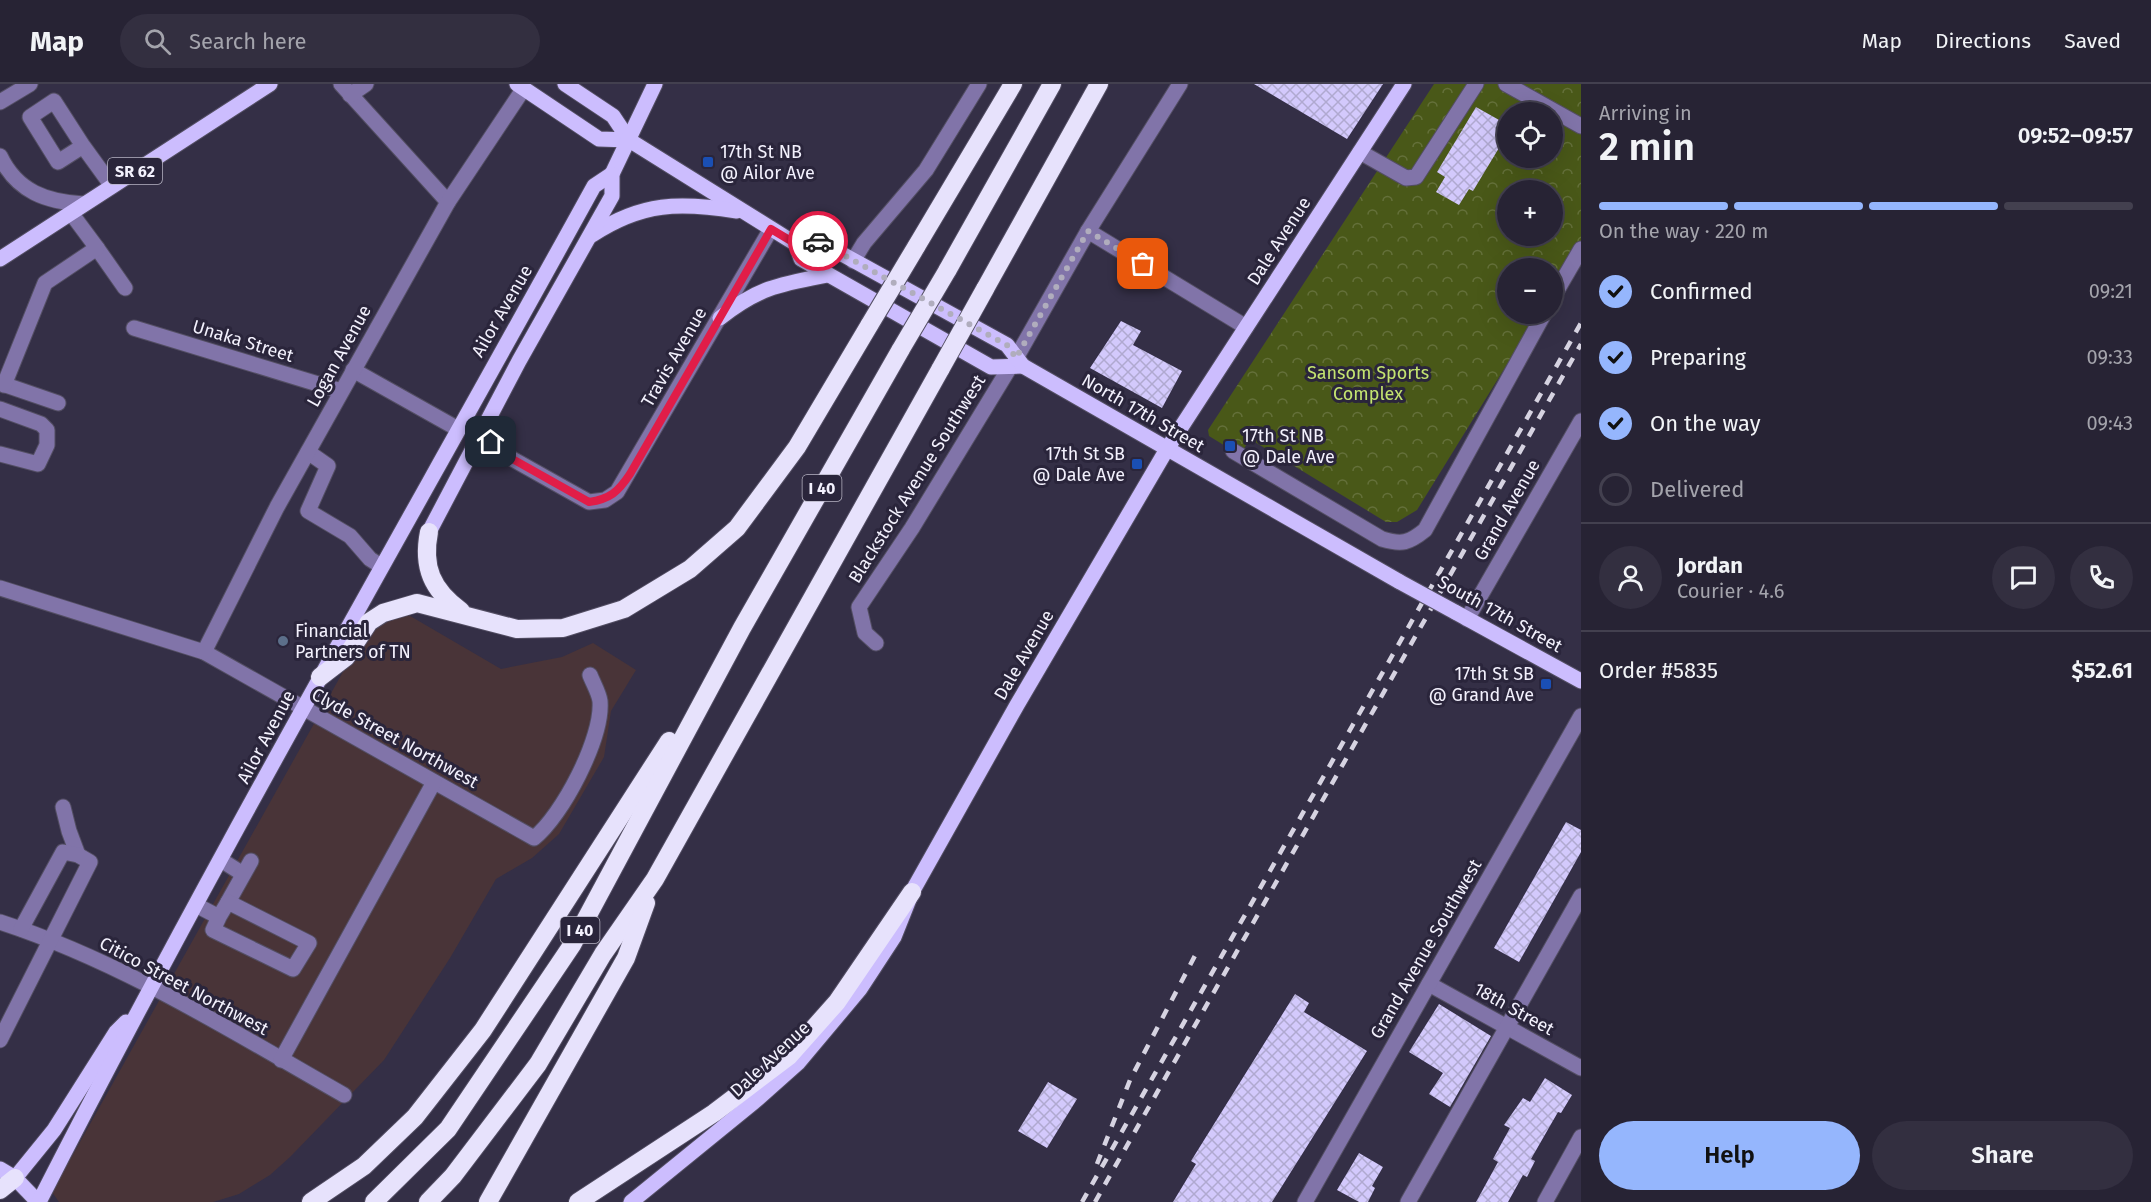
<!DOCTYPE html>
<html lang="en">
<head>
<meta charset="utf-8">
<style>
	:root { --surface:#272334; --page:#332f40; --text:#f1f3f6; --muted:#a4a4ac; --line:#43404f; --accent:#95b6fd }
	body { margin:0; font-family:"Fira Sans",sans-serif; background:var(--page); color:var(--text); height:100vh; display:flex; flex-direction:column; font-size:22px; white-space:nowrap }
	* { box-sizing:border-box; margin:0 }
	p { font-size:20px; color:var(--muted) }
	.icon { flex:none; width:33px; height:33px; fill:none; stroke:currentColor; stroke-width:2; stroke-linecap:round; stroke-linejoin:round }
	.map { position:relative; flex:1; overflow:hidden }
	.panel { display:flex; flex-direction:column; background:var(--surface); width:570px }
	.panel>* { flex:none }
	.fabs { position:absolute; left:1497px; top:18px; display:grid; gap:12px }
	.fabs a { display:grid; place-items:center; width:66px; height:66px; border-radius:50%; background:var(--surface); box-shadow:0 6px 24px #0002,0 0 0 2px var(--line); font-size:30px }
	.pin { position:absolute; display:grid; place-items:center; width:51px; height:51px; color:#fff; margin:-26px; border-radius:12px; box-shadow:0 3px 9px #0006 }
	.courier { position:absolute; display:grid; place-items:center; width:60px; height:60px; margin:-30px; border:4px solid #e11d48; border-radius:50%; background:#fff; color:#222; box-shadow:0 2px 8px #0007 }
	.head em { font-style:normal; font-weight:600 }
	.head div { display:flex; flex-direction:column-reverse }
	.head { display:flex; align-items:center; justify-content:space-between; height:102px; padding:0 18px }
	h1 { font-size:39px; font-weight:600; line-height:45px }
	.bar { display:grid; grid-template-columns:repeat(4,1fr); gap:9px 6px; align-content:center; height:72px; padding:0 18px }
	.bar i { height:8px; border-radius:4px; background:var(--line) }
	.bar .current { background:var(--accent) }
	.bar p { grid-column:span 4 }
	.line { display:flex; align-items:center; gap:15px; padding:0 18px; border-top:2px solid var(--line) }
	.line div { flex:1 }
	.round { display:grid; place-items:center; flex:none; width:63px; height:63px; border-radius:32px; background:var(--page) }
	ol { padding:0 18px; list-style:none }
	li { display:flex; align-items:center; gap:18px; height:66px }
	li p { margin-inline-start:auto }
	li .icon { padding:6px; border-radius:50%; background:var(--accent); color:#111; stroke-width:4 }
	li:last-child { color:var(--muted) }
	li i { width:33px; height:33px; border:3px solid var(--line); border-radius:50% }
	.cta { display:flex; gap:12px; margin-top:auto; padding:12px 18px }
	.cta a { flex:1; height:69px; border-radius:36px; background:var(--accent); color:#111; font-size:24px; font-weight:600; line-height:69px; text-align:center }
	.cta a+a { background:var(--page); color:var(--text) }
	header { display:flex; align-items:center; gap:36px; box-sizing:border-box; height:84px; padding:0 30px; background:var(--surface); border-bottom:2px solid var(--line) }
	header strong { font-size:28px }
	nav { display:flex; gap:33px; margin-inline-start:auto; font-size:21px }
	.search { width:420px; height:54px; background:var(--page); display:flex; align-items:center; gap:15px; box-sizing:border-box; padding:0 21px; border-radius:33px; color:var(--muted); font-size:22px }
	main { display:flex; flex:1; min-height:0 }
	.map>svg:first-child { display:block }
	.commercial { fill:#493438 }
	.park { fill:url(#park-crowns); fill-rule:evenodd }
	.building { fill:url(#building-cross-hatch) }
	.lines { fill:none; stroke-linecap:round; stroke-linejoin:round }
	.minor-casing { stroke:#534e63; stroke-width:17 }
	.major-casing { stroke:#534e63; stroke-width:17 }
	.highway-casing { stroke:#534e63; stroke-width:20 }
	.minor { stroke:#8174a9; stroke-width:15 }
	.major { stroke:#ccbdfe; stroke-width:15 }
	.highway { stroke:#e7e2fc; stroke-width:18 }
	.rail { stroke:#d6d3e1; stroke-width:4.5; stroke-dasharray:10 10; stroke-linecap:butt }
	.major-bridge-casing { stroke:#534e63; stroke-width:17; stroke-linecap:butt }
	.highway-bridge-casing { stroke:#534e63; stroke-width:20; stroke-linecap:butt }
	.major-bridge { stroke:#ccbdfe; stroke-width:15 }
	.highway-bridge { stroke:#e7e2fc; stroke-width:18 }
	.done { stroke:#b0adbd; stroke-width:6; stroke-dasharray:0 10.8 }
	.route { stroke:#e11d48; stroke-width:8 }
	.transit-dot { fill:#1a4fb4; stroke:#2a253b; stroke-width:2 }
	.service-dot { fill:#5c6f8a; stroke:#2a253b; stroke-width:2 }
	.labels { text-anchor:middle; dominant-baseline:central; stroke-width:6; stroke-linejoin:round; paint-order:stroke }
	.shield { fill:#2a253b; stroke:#b7b4c3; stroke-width:1.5 }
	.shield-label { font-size:16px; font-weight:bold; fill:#f3f1fd }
	.poi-label { font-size:18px; fill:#f3f1fd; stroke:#2a253b; text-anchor:start }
	.street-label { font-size:18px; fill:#f3f1fd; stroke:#2a253b }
	.park-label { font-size:18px; fill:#c4e470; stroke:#2a253b }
</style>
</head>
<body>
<header>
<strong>Map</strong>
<div class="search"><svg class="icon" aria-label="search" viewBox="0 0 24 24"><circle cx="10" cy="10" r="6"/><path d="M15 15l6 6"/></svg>Search here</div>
<nav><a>Map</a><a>Directions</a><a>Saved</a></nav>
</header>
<main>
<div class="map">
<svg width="1581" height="1118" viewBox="0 0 1581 1118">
	<defs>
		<pattern id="park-crowns" width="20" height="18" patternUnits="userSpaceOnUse" patternTransform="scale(1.5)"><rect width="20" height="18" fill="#495818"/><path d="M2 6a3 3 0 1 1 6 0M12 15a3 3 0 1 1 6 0" fill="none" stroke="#64703a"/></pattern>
		<pattern id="building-cross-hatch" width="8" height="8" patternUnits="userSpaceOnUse" patternTransform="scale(1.5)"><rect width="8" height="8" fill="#d3c9fc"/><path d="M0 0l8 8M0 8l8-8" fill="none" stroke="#b0a9d0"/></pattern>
	</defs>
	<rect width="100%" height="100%" fill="#342f46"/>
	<polygon class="commercial" points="405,529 501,585 562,573 593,559 636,586 611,627 604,673 559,750 532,774 496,795 450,874 384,976 290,1073 270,1091 239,1110 213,1118 59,1118 52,1108 344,586 370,545 388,534"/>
	<path class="park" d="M1434 0H1581V159L1553 206 1552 184H1508V230H1538L1417 426 1397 438H1386L1250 355 1240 371 1209 352 1208 346ZM1508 28H1552V74H1508ZM1508 106H1552V152H1508Z"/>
	<g class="building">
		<polygon points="1254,0 1383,0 1347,55"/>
		<polygon points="1476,23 1508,41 1508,49 1473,107 1469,105 1459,121 1436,108 1445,93 1437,88"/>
		<polygon points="1121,237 1141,247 1133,261 1182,287 1162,324 1090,284"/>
		<polygon points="1566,738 1581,746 1581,768 1519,878 1494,864"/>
		<polygon points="1295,910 1309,919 1304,928 1367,967 1272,1118 1173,1118 1196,1080 1191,1077"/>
		<polygon points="1439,920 1491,952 1450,1023 1429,1010 1443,989 1409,968"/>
		<polygon points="1545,994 1572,1011 1561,1029 1558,1028 1531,1075 1535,1077 1527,1093 1523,1091 1508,1118 1476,1118 1498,1078 1493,1075 1510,1044 1504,1041 1523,1014 1530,1018"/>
		<polygon points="1048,998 1077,1015 1047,1064 1018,1047"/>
		<polygon points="1359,1069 1383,1083 1372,1102 1375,1104 1368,1118 1359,1118 1337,1106"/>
	</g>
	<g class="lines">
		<g class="minor-casing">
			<g id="minor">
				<polyline points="341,0 448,118"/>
				<polyline points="1506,0 1581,42"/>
				<polyline points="350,11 366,0"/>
				<polyline points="0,18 30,0"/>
				<polyline points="83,62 54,17 30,33 58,78 83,62 112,102"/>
				<polyline points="1360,68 1406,94 1416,93 1476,0"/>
				<path d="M0 72C17 108 47 118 84 120"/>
				<polyline points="1088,147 1246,243"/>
				<polyline points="97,164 125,204"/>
				<polyline points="853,177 864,159 926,86 979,0"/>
				<polyline points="1552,215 1581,165"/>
				<polyline points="134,244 341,307"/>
				<polyline points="1016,274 1088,147 1180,0"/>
				<polyline points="353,286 458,345"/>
				<polyline points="0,299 58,319"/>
				<polyline points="4,301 45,199 97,164 71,129"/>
				<polyline points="0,325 41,340 47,346 47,361 38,380 0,370"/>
				<polyline points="480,348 500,368 589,418 605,416 617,408 771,145"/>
				<path d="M1233 367 1382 455C1402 461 1409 459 1425 446L1544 230"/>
				<polyline points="308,368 328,382 308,427 350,452 370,475 381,482"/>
				<path d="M0 504 204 568 534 754C562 732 603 654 600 617 599 609 593 599 590 591"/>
				<polyline points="1467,535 1581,337"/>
				<polyline points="876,559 865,549 859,523 912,444 1010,283"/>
				<polyline points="204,568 277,423 448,118 524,4"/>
				<polyline points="63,723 69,747 78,771"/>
				<polyline points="221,776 243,790"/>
				<polyline points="228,818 251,777"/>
				<polyline points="196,821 219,833 228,818 309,859 293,885 213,846 219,833"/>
				<path d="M0 838C123 878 233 948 344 1011"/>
				<polyline points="1429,900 1581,984"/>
				<polyline points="0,956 90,778 78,771 63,768 21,845"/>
				<polyline points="281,976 434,698"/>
				<polyline points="1305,1118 1581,632"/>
				<polyline points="1408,1118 1581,812"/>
				<polyline points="1545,1118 1581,1053"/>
			</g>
		</g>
		<g class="major-casing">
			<g id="major">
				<polyline points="517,0 599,55 629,56"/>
				<polyline points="565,0 613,32 629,56 796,160 801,175 991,283 1023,282"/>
				<path d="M592 151C642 118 680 118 737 127"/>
				<polyline points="796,160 813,154 1007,261 1023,282 1400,498"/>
				<polyline points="0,175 270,0"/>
				<path d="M720 234C759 203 781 200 828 191"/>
				<polyline points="429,448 519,277 612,112 612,90 655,0"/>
				<polyline points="1455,528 1581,597"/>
				<polyline points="0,1085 15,1094 38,1118"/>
				<polyline points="15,1094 54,1046 116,948 126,938"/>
				<path d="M39 1118C214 774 408 440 594 102L612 90"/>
				<polyline points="631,1118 754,1018 798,979 860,905 894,853 912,808 1017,621 1167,365 1404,0"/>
			</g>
		</g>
		<g class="highway-casing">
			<g id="highway">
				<polyline points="916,163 1013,0"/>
				<polyline points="947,187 1052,0"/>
				<polyline points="985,205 1099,0"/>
				<path d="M429 448C422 483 432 506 461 527"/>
				<polyline points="320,593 346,573 369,538 383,529 417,519 517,545 563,544 624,525 690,485 737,444 797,363 870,240"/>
				<polyline points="0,1106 15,1094"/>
				<polyline points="311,1118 364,1082 415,1033 483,946 669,657"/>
				<polyline points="374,1118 448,1045 572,861 742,544 901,265"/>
				<polyline points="428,1118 453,1092 538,980 603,870 655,795 941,284"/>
				<polyline points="488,1118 626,874 646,819"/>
				<polyline points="578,1118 714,1029 789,972 837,918 912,808"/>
			</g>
		</g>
		<use href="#minor" class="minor"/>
		<use href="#major" class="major"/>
		<use href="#highway" class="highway"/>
		<g class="rail">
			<polyline points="1097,1080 1130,996 1199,864"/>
			<polyline points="1082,1118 1581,239"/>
			<polyline points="1095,1118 1581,260"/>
		</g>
		<g class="major-bridge-casing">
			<polyline id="major-bridge" points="1400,498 1455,528"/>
		</g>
		<g class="highway-bridge-casing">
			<g id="highway-bridge">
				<polyline points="870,240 916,163"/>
				<polyline points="901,265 947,187"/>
				<polyline points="941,284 985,205"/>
			</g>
		</g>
		<use href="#major-bridge" class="major-bridge"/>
		<use href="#highway-bridge" class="highway-bridge"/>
	</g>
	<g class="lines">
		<polyline class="done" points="818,157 1007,261 1016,274 1088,147 1143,180"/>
		<path class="route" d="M491 358 500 368 589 418C610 415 618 408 630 390L771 145 796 160 813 154 818 157"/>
	</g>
	<g class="transit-dot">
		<rect x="702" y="72" width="12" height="12" rx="3"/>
		<rect x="1224" y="356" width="12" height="12" rx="3"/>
		<rect x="1131" y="374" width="12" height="12" rx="3"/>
		<rect x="1540" y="594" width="12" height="12" rx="3"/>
	</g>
	<circle class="service-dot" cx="283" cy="557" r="6"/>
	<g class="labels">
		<g class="shield">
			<rect x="108" y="74" width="54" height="26" rx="4.5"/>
			<rect x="802.5" y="391" width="39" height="26" rx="4.5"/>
			<rect x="560.5" y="833" width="39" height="26" rx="4.5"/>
		</g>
		<g class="shield-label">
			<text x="135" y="87">SR 62</text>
			<text x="822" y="404">I 40</text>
			<text x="580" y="846">I 40</text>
		</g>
		<g class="poi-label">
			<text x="720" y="68">17th St NB<tspan x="720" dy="21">@ Ailor Ave</tspan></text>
			<text x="1242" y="352">17th St NB<tspan x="1242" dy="21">@ Dale Ave</tspan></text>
			<text x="1125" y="370" text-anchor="end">17th St SB<tspan x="1125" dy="21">@ Dale Ave</tspan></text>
			<text x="295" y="547">Financial<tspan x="295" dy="21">Partners of TN</tspan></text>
			<text x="1534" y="590" text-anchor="end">17th St SB<tspan x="1534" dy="21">@ Grand Ave</tspan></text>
		</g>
		<g class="street-label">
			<text transform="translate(1279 157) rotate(-57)">Dale Avenue</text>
			<text transform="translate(502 227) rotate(-60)">Ailor Avenue</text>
			<text transform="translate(243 257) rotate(17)">Unaka Street</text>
			<text transform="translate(339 272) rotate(-61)">Logan Avenue</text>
			<text transform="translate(674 273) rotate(-60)">Travis Avenue</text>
			<text transform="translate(1143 329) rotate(30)">North 17th Street</text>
			<text transform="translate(917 395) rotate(-58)">Blackstock Avenue Southwest</text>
			<text transform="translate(1507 426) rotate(-60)">Grand Avenue</text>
			<text transform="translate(1500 530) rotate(29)">South 17th Street</text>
			<text transform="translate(1024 571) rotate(-60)">Dale Avenue</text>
			<text transform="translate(266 653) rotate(-62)">Ailor Avenue</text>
			<text transform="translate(395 654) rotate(29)">Clyde Street Northwest</text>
			<text transform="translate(1426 865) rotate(-60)">Grand Avenue Southwest</text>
			<text transform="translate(184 902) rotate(28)">Citico Street Northwest</text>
			<text transform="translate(1514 925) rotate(29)">18th Street</text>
			<text transform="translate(770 975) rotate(-43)">Dale Avenue</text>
		</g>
		<g class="park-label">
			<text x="1368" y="289">Sansom Sports<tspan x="1368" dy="21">Complex</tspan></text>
		</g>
	</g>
</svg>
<div class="fabs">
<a><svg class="icon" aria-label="locate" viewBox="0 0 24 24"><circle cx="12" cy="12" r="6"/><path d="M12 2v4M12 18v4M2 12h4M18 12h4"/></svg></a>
<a>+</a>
<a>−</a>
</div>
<div class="pin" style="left:1143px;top:180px;background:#ea580c"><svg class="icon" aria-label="bag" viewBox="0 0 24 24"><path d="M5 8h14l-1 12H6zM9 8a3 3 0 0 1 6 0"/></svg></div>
<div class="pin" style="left:491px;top:358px;background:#1f2937"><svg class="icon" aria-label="home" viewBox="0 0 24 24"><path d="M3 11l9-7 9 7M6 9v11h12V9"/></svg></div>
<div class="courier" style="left:818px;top:157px"><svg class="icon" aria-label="car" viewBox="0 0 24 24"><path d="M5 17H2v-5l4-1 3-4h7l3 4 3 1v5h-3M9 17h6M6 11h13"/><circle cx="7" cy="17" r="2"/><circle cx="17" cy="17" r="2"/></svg></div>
</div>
<section class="panel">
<div class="head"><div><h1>2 min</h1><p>Arriving in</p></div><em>09:52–09:57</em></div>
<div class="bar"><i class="current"></i><i class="current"></i><i class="current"></i><i></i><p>On the way · 220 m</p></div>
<ol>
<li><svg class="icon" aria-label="check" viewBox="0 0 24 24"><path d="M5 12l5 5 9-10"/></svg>Confirmed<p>09:21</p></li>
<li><svg class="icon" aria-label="check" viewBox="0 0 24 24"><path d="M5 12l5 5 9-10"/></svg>Preparing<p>09:33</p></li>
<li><svg class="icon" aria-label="check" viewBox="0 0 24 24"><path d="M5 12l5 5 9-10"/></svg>On the way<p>09:43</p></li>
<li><i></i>Delivered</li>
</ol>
<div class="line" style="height:108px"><a class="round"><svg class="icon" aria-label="person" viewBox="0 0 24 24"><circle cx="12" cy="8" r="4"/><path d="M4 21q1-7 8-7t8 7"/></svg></a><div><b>Jordan</b><p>Courier · 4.6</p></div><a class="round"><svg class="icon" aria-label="chat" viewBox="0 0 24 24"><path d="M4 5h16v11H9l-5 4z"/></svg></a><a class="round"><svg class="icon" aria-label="phone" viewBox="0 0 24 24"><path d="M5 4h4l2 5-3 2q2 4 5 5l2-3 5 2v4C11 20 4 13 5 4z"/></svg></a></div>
<div class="line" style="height:78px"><div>Order #5835</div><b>$52.61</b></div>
<div class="cta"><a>Help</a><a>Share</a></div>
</section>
</main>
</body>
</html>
